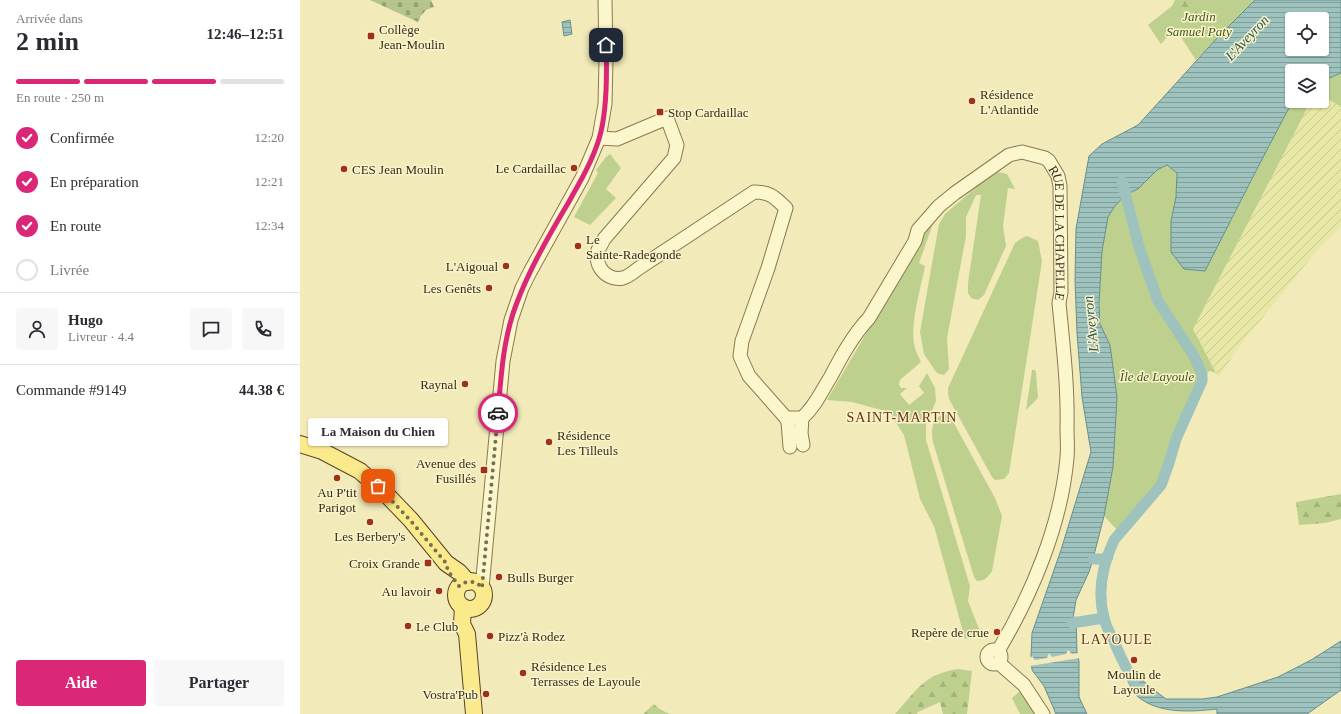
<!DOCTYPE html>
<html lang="fr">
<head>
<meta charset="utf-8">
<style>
	:root { --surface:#fff; --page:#f7f7f7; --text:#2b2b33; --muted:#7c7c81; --line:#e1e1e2; --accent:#db2777 }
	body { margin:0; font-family:Georgia,serif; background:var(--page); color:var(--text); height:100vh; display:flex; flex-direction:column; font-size:15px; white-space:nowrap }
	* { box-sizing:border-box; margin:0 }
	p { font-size:13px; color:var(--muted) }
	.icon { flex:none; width:22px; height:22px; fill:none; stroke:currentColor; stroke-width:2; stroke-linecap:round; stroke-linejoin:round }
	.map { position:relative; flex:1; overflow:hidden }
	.panel { display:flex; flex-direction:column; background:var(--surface); width:300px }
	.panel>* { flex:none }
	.buttons { position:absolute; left:985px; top:12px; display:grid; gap:8px }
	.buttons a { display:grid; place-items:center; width:44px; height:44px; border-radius:4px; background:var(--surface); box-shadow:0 1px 3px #0004; font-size:20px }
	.pin { position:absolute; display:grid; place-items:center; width:34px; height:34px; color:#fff; margin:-17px; border-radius:8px; box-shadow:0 2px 6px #0006 }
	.courier { position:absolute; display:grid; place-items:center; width:40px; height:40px; margin:-20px; border:3px solid #db2777; border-radius:50%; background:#fff; color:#222; box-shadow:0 1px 5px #0007 }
	.bubble { position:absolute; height:28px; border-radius:4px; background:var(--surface); box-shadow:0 1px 3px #0004; font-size:13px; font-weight:700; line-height:28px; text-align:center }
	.headline em { font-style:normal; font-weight:700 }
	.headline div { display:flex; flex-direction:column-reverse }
	.headline { display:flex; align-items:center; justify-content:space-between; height:68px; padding:0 16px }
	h1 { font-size:26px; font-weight:700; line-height:30px }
	.bar { display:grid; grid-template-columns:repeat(4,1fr); gap:6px 4px; align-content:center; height:48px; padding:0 16px }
	.bar i { height:5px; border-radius:3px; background:var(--line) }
	.bar .current { background:var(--accent) }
	.bar p { grid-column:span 4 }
	.line { display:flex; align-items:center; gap:10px; padding:0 16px; border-top:1px solid var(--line) }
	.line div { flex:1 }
	.round { display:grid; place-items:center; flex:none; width:42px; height:42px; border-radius:4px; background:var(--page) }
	ol { padding:0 16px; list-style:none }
	li { display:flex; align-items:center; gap:12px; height:44px }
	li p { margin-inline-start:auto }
	li .icon { padding:4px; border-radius:50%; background:var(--accent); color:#fff; stroke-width:4 }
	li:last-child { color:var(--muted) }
	li i { width:22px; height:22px; border:2px solid var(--line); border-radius:50% }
	.primary-button { display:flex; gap:8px; margin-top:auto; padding:8px 16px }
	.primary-button a { flex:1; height:46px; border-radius:4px; background:var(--accent); color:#fff; font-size:16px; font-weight:700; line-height:46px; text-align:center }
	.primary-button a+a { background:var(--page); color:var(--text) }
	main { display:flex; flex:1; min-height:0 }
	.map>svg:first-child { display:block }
	.farmland { fill:url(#farmland-furrows) }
	.green { fill:#bed08d }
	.forest { fill:url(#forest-firs) }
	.cemetery { fill:url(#cemetery-stones) }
	.water { fill:url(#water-rules); stroke:#66908c; fill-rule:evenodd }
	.pier { fill:#f2eab9 }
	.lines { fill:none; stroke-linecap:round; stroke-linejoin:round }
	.canal { stroke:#9ec2bd; stroke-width:11 }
	.minor-casing { stroke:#8a7952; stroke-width:15 }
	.major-casing { stroke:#564528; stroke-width:18 }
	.minor { stroke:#fcf6cd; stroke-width:13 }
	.major { stroke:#fbea8b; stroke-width:16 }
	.done { stroke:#786e51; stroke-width:4; stroke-dasharray:0 7.2 }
	.route { stroke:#db2777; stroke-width:5 }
	.poi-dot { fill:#9f301c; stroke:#f9f3c9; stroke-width:1.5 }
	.labels { text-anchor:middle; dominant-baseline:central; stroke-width:3; stroke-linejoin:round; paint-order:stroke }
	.park-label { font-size:13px; font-style:italic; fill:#3f561e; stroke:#f9f3c9 }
	.poi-label { font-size:13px; fill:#372c19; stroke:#f9f3c9; text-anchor:start }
	.street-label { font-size:13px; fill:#372c19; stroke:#f9f3c9 }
	.water-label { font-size:14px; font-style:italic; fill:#275459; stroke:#f9f3c9 }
	.neighbourhood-label { font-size:14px; letter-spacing:1px; fill:#683314; stroke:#f9f3c9 }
</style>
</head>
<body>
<main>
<section class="panel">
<div class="headline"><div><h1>2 min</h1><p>Arrivée dans</p></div><em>12:46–12:51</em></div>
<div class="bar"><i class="current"></i><i class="current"></i><i class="current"></i><i></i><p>En route · 250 m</p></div>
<ol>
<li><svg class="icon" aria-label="check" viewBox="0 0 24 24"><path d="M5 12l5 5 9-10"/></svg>Confirmée<p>12:20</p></li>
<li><svg class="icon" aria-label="check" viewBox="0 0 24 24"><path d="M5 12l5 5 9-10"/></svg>En préparation<p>12:21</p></li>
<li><svg class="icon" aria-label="check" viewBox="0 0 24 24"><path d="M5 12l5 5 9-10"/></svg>En route<p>12:34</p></li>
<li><i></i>Livrée</li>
</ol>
<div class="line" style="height:72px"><a class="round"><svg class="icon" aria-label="person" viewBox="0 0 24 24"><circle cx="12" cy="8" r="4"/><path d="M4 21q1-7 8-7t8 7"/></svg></a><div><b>Hugo</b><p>Livreur · 4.4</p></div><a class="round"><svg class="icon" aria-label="chat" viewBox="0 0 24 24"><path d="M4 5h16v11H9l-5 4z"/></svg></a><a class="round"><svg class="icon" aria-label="phone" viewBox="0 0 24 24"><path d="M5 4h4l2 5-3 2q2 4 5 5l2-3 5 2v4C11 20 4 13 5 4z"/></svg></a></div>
<div class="line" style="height:52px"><div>Commande #9149</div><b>44.38 €</b></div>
<div class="primary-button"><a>Aide</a><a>Partager</a></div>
</section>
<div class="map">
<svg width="1041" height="714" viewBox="0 0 1041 714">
	<defs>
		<pattern id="farmland-furrows" width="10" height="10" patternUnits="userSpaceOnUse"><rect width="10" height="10" fill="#e8e8a6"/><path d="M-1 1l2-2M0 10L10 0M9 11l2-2" fill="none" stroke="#c8c78e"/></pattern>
		<pattern id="forest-firs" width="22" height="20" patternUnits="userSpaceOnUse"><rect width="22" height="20" fill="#bed08d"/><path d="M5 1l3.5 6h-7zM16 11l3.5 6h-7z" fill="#a4b379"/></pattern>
		<pattern id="cemetery-stones" width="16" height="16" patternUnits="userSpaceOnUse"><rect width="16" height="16" fill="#b5c48d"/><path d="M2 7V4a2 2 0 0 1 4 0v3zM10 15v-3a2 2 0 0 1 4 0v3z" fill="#949f72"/></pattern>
		<pattern id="water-rules" width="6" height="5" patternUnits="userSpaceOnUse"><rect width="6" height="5" fill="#9ec2bd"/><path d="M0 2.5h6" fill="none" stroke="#829e99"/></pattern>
	</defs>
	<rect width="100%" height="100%" fill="#f2eab9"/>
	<polygon class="farmland" points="1022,95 1041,107 1041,227 1019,248 938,348 919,377 916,373 893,329 1011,101 1022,101"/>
	<g class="green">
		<polygon points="875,0 955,0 896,60 875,28 861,44 848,25 872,6"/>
		<polygon points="1041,73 1041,107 1022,95 1022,81"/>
		<polygon points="995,101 1011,101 893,329 916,373 910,371 902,374 902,381 876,439 869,463 861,485 820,533 804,516 813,467 799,304 802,251 808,217 815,206 825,195 831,193 857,170 867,165 877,173 876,197 871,221 931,221 958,167 991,104"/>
		<polygon points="310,154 321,168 306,189 316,198 290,225 274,217 298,173 296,170 306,157"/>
		<polygon points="698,172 707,174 715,189 708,188 703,226 706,246 684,295 678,300 671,298 668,293 668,283 681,195 676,195 666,217 666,236 647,338 649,369 644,375 639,374 636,372 624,354 620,332 639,224 645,214 680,184"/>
		<path d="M636 215 619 263 625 266C621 287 609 327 615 348 616 353 619 357 621 362L600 380 599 385 601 388H607L600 394 609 405 624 393 619 386 627 373 635 388 636 401 626 425V440L670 586 668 601 681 634 665 639 634 526 620 499 604 435 589 412 552 402 527 400Z"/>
		<polygon points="727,236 738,241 742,261 709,473 704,479 695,480 692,477 649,399 648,394 648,388 715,243 722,238"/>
		<polygon points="732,370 735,370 736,373 738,398 726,410"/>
		<path d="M644 414 650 416 695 498 702 516 692 571C688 577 685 581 677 581L674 577 633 442C631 431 631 418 644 414Z"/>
		<polygon points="721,690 737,714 720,714 712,698"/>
	</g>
	<g class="forest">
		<polygon points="876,0 903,0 905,2 902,13 887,23 873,6"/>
		<polygon points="1041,494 1041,519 1025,523 999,525 996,502"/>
		<path d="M658 669 672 671 667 714H643L640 702 618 712 617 714H595C616 691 624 674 658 669Z"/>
		<polygon points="354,704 358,708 369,714 343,714"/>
	</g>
	<polygon class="cemetery" points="70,0 131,0 134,7 126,10 120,17 120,19 118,22"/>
	<g class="water">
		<path d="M955 0H1041V73L1022 81V71H992V101H995L991 104 958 167 905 271 884 269 871 252V221L876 197 877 173 867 165 857 170 838 189 825 195 815 206 808 217 802 251 799 304 800 324 810 345 817 397 813 467 804 516 793 559 789 572 776 600 773 618 776 617 777 653 779 661V697L787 714H756L744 686 732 670 731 655 732 633 761 550 791 452 782 397 777 333 775 280 776 229 789 156 802 144 838 125 918 37ZM992 19H1022V49H992Z"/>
		<polygon points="270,20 272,34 264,36 262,22"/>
		<path d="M1041 641V690L1007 714H917V709C890 712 858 714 837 696 831 690 827 679 824 671L828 667 850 687 866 699H902L917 697 978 677 1011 660Z"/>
	</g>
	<polygon class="pier" points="768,650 772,654 779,653 780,658 730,666 729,660 732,656 735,660 747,658 749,653 752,657 766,654"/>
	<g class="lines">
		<g class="canal">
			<path d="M822 181 839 247 858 301 894 356 902 374V381L876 439 869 463 861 485 814 540C803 564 797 592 804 618 806 627 812 637 816 646 821 658 827 670 834 681"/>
			<polyline points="793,559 802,559 808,557"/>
			<polyline points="772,623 804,618"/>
		</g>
		<g class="minor-casing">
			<g id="minor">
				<path d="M299 138 317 139 367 118 377 145 374 158 304 239C302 243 300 247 298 250 294 266 306 281 323 278 328 277 335 271 339 268L454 192C471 192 475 198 486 208L468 268 442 341 440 356 449 376 486 418 488 422 490 447"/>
				<path id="s1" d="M486 418H502C515 407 521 392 530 378 541 357 553 335 569 318L615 241 618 230 639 206 655 193 709 155 722 152 745 158 749 161 758 176 760 186 761 292 759 303C763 345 768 386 767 427 767 438 768 448 767 458 761 525 732 594 698 651"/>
				<polyline points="502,418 501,433 503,445"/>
				<polyline points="182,588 203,361 211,320 222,288 230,272 282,178 299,138 305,104 306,60 305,0"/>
				<circle cx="694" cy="657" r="7"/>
				<polyline points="699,663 724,685 743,714"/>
			</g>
		</g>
		<g class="major-casing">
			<g id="major">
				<polyline points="0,444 22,451 60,471 86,494 111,520 146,563 159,572 168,582"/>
				<circle cx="170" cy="595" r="14"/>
				<polyline points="163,607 162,624 167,634 174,714"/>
			</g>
		</g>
		<use href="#minor" class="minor"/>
		<use href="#major" class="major"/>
	</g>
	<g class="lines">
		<path class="done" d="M78 486 110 520 146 563 148 571 159 586C167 580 176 580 182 588L198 413"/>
		<path class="route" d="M198 413C201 377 203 339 216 305 229 270 248 237 267 205 279 184 292 162 299 139 307 113 307 72 306 45"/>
	</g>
	<g class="poi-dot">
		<rect x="67" y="32" width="8" height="8" rx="2"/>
		<circle cx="672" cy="101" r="4"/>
		<rect x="356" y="108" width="8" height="8" rx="2"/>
		<circle cx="274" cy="168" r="4"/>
		<circle cx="44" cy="169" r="4"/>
		<circle cx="278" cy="246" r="4"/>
		<circle cx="206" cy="266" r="4"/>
		<circle cx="189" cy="288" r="4"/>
		<circle cx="165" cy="384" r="4"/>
		<circle cx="249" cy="442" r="4"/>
		<rect x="180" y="466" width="8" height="8" rx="2"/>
		<circle cx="37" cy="478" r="4"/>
		<circle cx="70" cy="522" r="4"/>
		<rect x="124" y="559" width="8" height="8" rx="2"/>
		<circle cx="199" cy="577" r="4"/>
		<circle cx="139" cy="591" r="4"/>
		<circle cx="108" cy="626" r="4"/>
		<circle cx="697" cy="632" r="4"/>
		<circle cx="190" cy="636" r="4"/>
		<circle cx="834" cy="660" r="4"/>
		<circle cx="223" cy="673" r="4"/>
		<circle cx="186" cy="694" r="4"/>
	</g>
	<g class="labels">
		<g class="park-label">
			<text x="899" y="16">Jardin<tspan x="899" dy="15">Samuel Paty</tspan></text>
			<text x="857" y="376">Île de Layoule</text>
		</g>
		<g class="poi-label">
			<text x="79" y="29">Collège<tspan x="79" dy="15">Jean-Moulin</tspan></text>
			<text x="680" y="94">Résidence<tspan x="680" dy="15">L'Atlantide</tspan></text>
			<text x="368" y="112">Stop Cardaillac</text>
			<text x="266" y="168" text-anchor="end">Le Cardaillac</text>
			<text x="52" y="169">CES Jean Moulin</text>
			<text x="286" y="239">Le<tspan x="286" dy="15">Sainte-Radegonde</tspan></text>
			<text x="198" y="266" text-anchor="end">L'Aigoual</text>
			<text x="181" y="288" text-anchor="end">Les Genêts</text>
			<text x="157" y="384" text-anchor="end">Raynal</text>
			<text x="257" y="435">Résidence<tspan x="257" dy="15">Les Tilleuls</tspan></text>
			<text x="176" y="463" text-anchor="end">Avenue des<tspan x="176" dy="15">Fusillés</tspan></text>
			<text x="37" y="492" text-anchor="middle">Au P'tit<tspan x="37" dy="15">Parigot</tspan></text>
			<text x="70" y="536" text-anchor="middle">Les Berbery's</text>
			<text x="120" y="563" text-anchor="end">Croix Grande</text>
			<text x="207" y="577">Bulls Burger</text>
			<text x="131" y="591" text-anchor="end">Au lavoir</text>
			<text x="116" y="626">Le Club</text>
			<text x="689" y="632" text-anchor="end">Repère de crue</text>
			<text x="198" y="636">Pizz'à Rodez</text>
			<text x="231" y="666">Résidence Les<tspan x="231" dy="15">Terrasses de Layoule</tspan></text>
			<text x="834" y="674" text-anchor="middle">Moulin de<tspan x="834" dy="15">Layoule</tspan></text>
			<text x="178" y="694" text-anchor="end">Vostra'Pub</text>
		</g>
		<g class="street-label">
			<text stroke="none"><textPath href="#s1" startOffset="473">RUE DE LA CHAPELLE</textPath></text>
		</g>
		<g class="water-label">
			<text transform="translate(947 38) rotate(-47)">L'Aveyron</text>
			<text transform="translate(791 324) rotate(-96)">L'Aveyron</text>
		</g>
		<g class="neighbourhood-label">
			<text x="602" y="417">SAINT-MARTIN</text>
			<text x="817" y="639">LAYOULE</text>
		</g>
	</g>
</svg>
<div class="buttons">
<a><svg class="icon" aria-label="locate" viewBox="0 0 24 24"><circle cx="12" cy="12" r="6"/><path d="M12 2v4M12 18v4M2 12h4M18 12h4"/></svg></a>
<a><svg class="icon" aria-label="layers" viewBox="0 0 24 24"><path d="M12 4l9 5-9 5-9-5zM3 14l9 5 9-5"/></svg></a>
</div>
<div class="pin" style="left:78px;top:486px;background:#ea580c"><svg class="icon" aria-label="bag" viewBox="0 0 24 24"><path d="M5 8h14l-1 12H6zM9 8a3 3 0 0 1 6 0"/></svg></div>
<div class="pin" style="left:306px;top:45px;background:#1f2937"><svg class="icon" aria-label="home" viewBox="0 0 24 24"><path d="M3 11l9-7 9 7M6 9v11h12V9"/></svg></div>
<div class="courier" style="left:198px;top:413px"><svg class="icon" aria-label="car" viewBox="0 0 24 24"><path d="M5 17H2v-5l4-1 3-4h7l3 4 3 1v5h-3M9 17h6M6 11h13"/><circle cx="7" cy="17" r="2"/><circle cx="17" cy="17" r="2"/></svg></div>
<div class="bubble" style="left:8px;top:418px;width:140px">La Maison du Chien</div>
</div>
</main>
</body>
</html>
